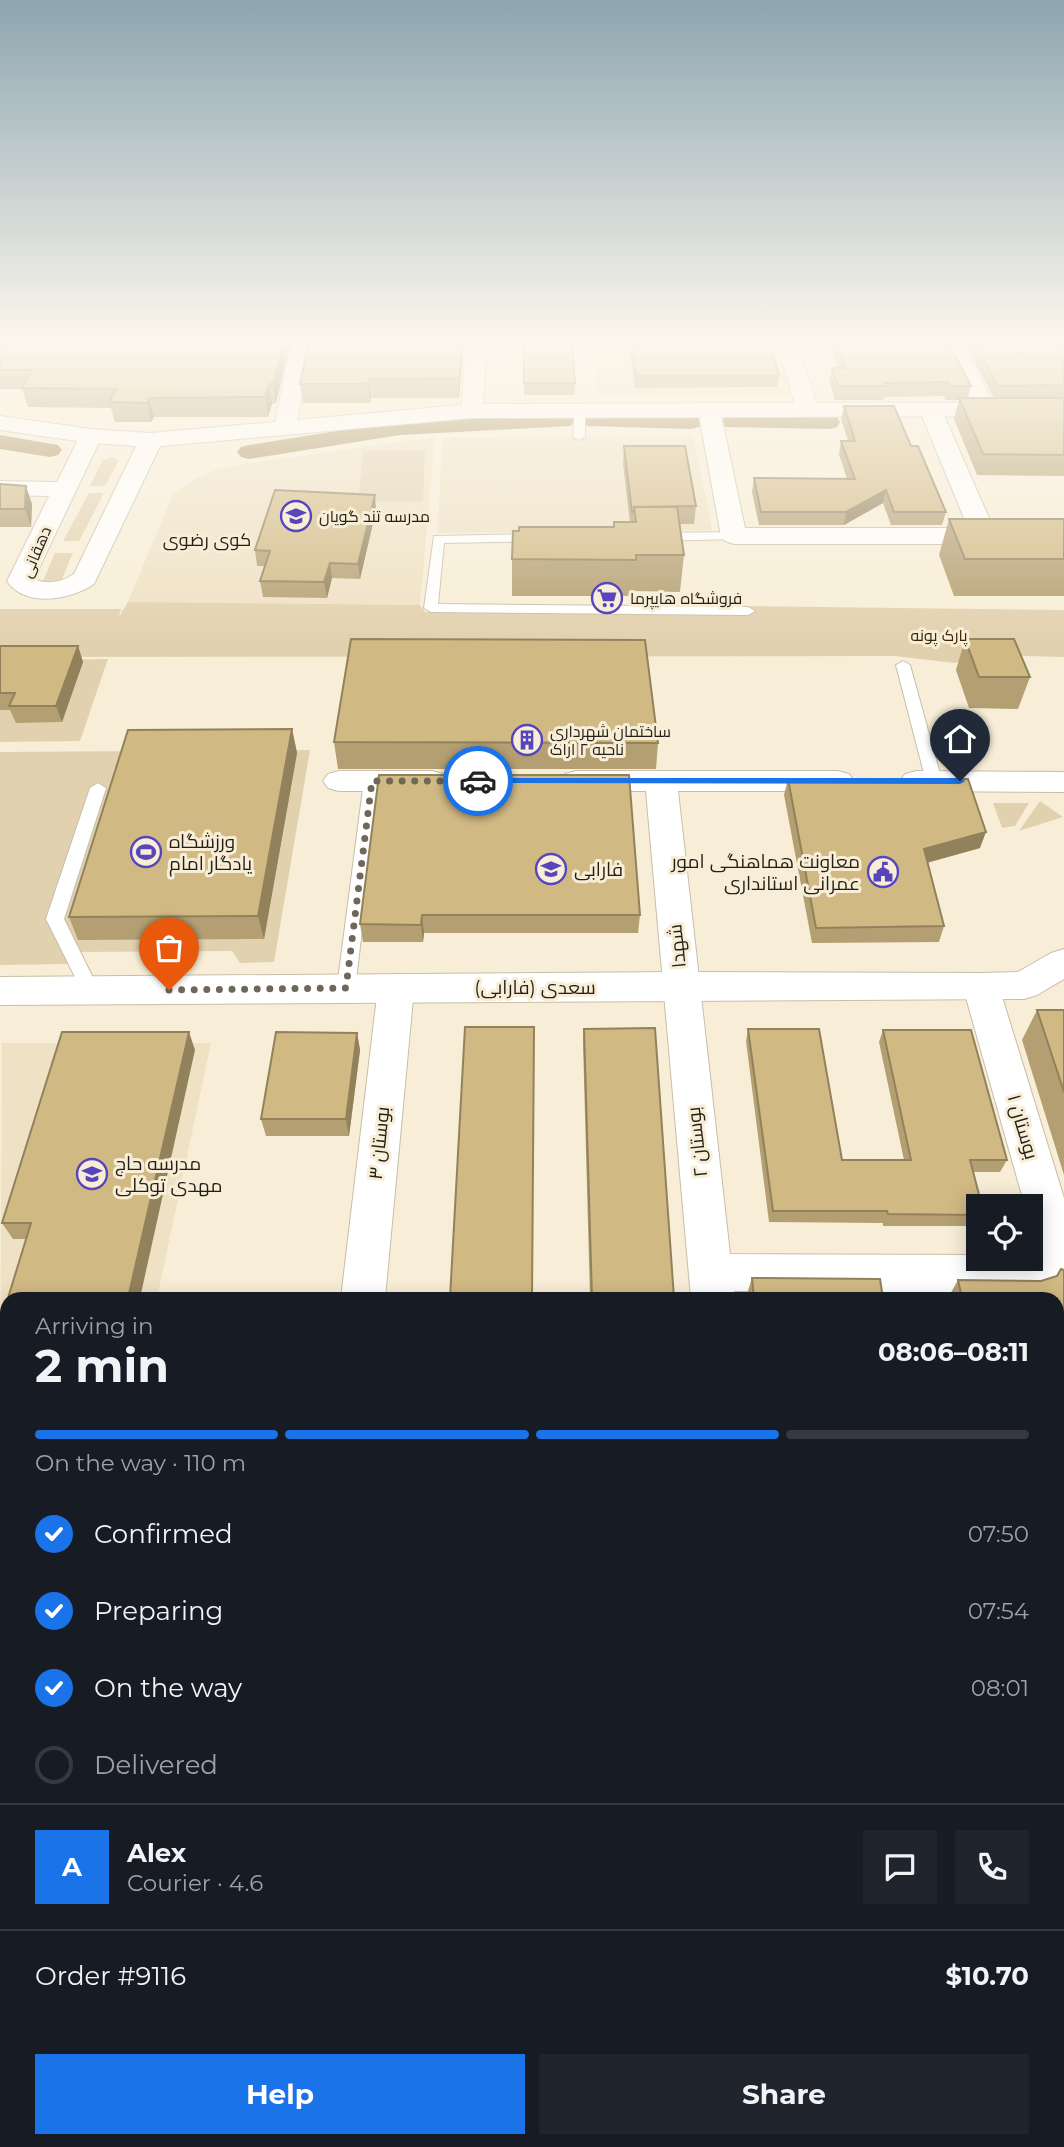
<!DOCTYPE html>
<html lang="en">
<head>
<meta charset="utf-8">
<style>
	:root { --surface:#171b24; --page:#20242c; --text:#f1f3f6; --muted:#9ea1a6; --line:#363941; --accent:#1a73e8 }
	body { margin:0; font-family:Montserrat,Cairo,sans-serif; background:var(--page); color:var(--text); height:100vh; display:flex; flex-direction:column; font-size:26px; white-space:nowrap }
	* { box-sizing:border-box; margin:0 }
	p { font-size:23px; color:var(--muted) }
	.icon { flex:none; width:38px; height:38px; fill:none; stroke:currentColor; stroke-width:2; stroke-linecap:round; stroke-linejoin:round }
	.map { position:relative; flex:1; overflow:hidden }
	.drawer { position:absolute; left:0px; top:1292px; width:1064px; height:856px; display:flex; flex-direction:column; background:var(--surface); border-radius:21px 21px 0 0; box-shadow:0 4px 18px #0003 }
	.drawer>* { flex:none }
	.controls { position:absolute; left:966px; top:1194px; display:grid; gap:14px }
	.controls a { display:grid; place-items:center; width:77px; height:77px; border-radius:0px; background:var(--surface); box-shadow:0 4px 18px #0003; font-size:35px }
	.pin { position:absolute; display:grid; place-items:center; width:60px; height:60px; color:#fff; margin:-72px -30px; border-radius:50% 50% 50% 0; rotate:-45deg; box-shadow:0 0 7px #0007 }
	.pin .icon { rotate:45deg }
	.courier { position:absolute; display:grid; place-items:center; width:70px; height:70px; margin:-35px; border:5px solid #1a73e8; border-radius:50%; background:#fff; color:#222; box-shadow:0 2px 9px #0007 }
	.head em { font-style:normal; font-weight:700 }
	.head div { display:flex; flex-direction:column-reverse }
	.head { display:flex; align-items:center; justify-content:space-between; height:119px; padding:0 35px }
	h1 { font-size:46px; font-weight:700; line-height:52px }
	.bar { display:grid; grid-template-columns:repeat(4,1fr); gap:10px 7px; align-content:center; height:84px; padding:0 35px }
	.bar i { height:9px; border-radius:5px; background:var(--line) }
	.bar .on { background:var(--accent) }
	.bar p { grid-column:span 4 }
	.line { display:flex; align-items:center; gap:18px; padding:0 35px; border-top:2px solid var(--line) }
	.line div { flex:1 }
	.round { display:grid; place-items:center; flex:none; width:74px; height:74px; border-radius:0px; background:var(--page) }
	ol { padding:0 35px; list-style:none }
	li { display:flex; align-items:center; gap:21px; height:77px }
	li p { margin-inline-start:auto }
	li .icon { padding:7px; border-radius:50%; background:var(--accent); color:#fff; stroke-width:4 }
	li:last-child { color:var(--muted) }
	li i { width:38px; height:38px; border:4px solid var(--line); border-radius:50% }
	.action { display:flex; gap:14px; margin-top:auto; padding:14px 35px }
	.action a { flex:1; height:80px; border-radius:0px; background:var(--accent); color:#fff; font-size:28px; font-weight:700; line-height:80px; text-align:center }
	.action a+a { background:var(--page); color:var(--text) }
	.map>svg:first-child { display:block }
	.built { fill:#efe1c4 }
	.green { fill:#e2d1ae }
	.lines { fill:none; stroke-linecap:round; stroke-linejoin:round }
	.canal { fill:#a68f5b; fill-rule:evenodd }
	.lane-casing { stroke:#c8bea9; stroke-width:2 }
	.street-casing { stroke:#c8bea9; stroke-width:2 }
	.secondary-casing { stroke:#c8bea9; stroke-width:2 }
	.lane { fill:#fff; fill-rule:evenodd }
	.street { fill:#fff; fill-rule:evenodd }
	.secondary { fill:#fff; fill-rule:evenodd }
	.wall { fill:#b49f72 }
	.shaded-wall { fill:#92825c }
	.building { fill:#d1b984; stroke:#92825c; stroke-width:2 }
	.route { fill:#1a73e8 }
	.done { stroke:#6e675a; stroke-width:7; stroke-dasharray:0 12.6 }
	.labels { text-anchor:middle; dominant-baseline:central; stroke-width:6; stroke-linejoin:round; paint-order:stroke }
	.far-poi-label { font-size:16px; fill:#231f17; stroke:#f8eed7; text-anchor:start }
	.far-street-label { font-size:16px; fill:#231f17; stroke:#f8eed7 }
	.far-park-label { font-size:16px; fill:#3a2900; stroke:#f8eed7 }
	.far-neighbourhood-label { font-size:18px; fill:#231f17; stroke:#f8eed7 }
	.poi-label { font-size:19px; fill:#231f17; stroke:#f8eed7; text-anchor:start }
	.street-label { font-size:19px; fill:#231f17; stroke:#f8eed7 }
</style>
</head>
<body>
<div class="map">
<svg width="1064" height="2147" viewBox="0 0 1064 2147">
	<rect width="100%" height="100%" fill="#f8eed7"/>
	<g class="built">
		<polygon points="596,344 781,344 797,395 598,396"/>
		<polygon points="693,436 712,530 437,533 443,438"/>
		<polygon points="435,437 420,605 128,602 173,494 195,479 217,469 250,463"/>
		<polygon points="2,1043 211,1043 157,1298 7,1298 7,1411 0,1411"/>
	</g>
	<g class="green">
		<polygon points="425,450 423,501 358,502 363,451"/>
		<polygon points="112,457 119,460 105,486 90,486 102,461"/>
		<polygon points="89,493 104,493 79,541 63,541"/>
		<polygon points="55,553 73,553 61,581 43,581"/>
		<polygon points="128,602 420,605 425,612 737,611 737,606 1064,610 1064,657 980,655 955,663 894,656 0,657 0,609 121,609 119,617"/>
		<polygon points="108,659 80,741 0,742 0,661"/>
		<polygon points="310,750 274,962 240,963 232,951 80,952 67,964 0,965 0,752"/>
		<polygon points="1040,801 1063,817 1019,831"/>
		<polygon points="993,803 1029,803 1015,826 1002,828"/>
		<rect x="0" y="1549" width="7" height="125"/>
	</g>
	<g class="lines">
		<g class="canal">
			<polygon points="563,414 571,416 574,421 571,426 400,435 249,459 241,457 237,452 241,447 249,445 400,421"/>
			<polygon points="595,414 691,415 699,417 702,422 699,427 691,429 587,426 584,421 587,416"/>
			<polygon points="733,415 829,415 837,417 840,422 837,427 829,429 725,427 722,422 725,417"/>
			<polygon points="0,435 58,445 62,450 58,455 50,457 0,449"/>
		</g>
		<g class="lane-casing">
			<g id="lane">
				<polygon points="575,407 585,409 585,437 579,440 573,437"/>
				<polygon points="734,532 738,533 738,539 655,541 649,537 655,533"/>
				<polygon points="537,534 543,538 541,541 444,543 438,604 748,607 755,611 748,615 431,612 424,608 434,536"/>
				<polygon points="903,661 910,665 942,781 940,785 934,786 926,781 896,665"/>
				<polygon points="372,776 380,781 355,988 352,993 340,993 337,988 364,781"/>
				<polygon points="98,783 106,788 64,919 99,990 96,995 84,995 46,919 90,788"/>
			</g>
		</g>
		<g class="street-casing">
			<g id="street">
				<polygon points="291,344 311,344 296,427 293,432 277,432 274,427"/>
				<polygon points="466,344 486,344 483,411 480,416 464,416 461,411"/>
				<polygon points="777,344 797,344 819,410 816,415 800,415 797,410"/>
				<polygon points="942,344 962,344 997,410 994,415 978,415"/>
				<polygon points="709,403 717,405 720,410 745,528 968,528 920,411 923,406 939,406 942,411 997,536 993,541 984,544 734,544 725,541 721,536 698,410 701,405"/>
				<path d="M91 429 99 431 102 436 34 579C48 585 62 582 74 574L139 440 143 435H159L163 440 94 584C71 600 25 608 7 581L49 496 0 495V481L57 482 80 436 83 431Z"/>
				<polygon points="339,771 432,771 443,774 448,781 443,788 432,791 339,791 328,788 323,781 328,774"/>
				<polygon points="576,771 838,771 849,774 854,781 849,788 838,791 678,791 730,1254 978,1255 978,1258 1031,1258 1031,1256 1040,1259 1031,1227 1031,1206 1025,1206 963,987 968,977 981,973 994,977 999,987 1064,1198 1064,1287 1049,1281 1045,1289 1030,1294 734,1291 735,1298 691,1298 646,791 576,791 565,788 560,781 565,774"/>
				<polygon points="916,771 1064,772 1064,792 916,791 905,788 900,781 905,774"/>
				<polygon points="396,974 409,978 414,988 385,1298 341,1298 378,988 383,978"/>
				<rect x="1057" y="1574" width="7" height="52"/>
				<polygon points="295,2140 359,2140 358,2147 294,2147"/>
				<rect x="792" y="2140" width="64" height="7"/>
			</g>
		</g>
		<g class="secondary-casing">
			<g id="secondary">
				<polygon points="1064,402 1064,416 472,418 151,447 91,443 0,430 0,416 91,429 151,433 472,404"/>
				<polygon points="1064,949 1064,979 1037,995 1024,999 0,1005 0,977 681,972 981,973 1018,972 1051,953"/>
			</g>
		</g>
		<use href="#lane" class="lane"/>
		<use href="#street" class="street"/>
		<use href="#secondary" class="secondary"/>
	</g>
	<g class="wall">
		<polygon points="0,344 290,344 276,403 272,404 268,417 154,417 151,422 115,422 111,408 28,407 22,389 0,389"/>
		<polygon points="308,344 464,344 459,398 371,398 370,403 303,403 300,384"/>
		<polygon points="524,344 575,383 574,395 524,395"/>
		<polygon points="629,344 770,344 779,376 777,387 635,388"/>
		<polygon points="830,344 949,344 971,386 968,398 994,398 965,344 1064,344 1064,476 977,475 954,419 959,400 946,400 944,396 884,397 883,400 835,400 829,381 832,368 838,368"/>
		<polygon points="844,406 911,446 946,512 942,525 891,525 883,503 844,525 759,525 752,492 754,478 847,479 839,454 841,441 848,441 841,419"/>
		<polygon points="624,446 696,506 694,524 679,524 684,555 680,592 634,591 634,596 512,596 512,559 519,531 614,527 614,522 630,522 623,464"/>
		<polygon points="0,484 32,504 31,527 0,527"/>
		<polygon points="376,510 360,579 332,578 327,598 263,597 260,581 265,566 257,566 255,550"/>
		<polygon points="949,519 1064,519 1064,596 954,596 939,555"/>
		<polygon points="965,639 1030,677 1018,709 969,708 956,670"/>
		<polygon points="0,646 78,646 83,662 62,722 16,723 10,710 0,710"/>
		<polygon points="292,729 297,753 264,939 78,940 69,917"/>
		<polygon points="334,742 658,743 656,769 338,769"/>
		<polygon points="379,775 640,915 638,933 424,933 423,942 363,942 360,924"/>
		<polygon points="788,779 980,848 927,863 944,926 939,942 812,943 784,795"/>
		<polygon points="1037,1010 1064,1010 1064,1175 1022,1040"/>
		<polygon points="584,1029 674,1298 590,1298 583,1042"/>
		<polygon points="748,1029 842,1160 904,1160 879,1042 883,1030 1007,1160 1000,1172 973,1172 978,1206 978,1226 883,1226 883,1223 769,1222 746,1041"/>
		<polygon points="357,1033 360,1050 349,1136 266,1136 261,1119"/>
		<polygon points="195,1050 26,1239 13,1239 2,1223"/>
		<polygon points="1064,1270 1064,1579 1057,1585 1057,1298 950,1298 949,1296 958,1280 1041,1281 1056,1276"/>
		<polygon points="752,1278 883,1298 748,1298 747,1294"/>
		<polygon points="7,1302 7,1397 0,1397 0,1326"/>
		<polygon points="1057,1665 1064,1665 1064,1797 1057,1766"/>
		<polygon points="7,1684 7,1737 3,1737 0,1735 0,1702"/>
		<rect x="652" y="2140" width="138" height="7"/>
		<polygon points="935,2140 1057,2140 1064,2147 936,2147"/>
	</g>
	<g class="shaded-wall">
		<polygon points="283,344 290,344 276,403 273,384"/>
		<polygon points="461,344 464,344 459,398 459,378"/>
		<polygon points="369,379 371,398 370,403 368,384"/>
		<polygon points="269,384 272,404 268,417 265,397"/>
		<polygon points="149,398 154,417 151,422 147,403"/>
		<polygon points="26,486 32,504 31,527 25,509"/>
		<polygon points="886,490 883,503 844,525 846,512"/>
		<polygon points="375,495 376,510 360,579 358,564"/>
		<polygon points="330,563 332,578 327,598 324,582"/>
		<polygon points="78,646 83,662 62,722 56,706"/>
		<polygon points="292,729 297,753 264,939 258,916"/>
		<polygon points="986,832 980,848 918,865 924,849"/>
		<polygon points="422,915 424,933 423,942 421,925"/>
		<polygon points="189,1032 195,1050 140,1298 128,1298"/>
		<polygon points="357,1033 360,1050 349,1136 346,1119"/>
		<polygon points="54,2140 64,2140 63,2147 53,2147"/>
		<polygon points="288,2140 293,2140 292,2147 287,2147"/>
	</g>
	<g class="building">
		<polygon points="0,344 283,344 273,384 269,384 265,397 149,398 147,403 109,402 116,389 22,388 32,370 0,370"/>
		<polygon points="308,344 461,344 459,378 369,379 368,384 300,384"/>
		<polygon points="524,344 572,344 575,383 524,383"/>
		<polygon points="632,344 770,344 779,376 636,376"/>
		<polygon points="837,344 949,344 971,386 949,386 948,382 884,383 886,386 838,386 832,368 846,368"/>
		<polygon points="975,344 1064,344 1064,385 998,386"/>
		<polygon points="959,398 1064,398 1064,455 983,454"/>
		<polygon points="844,406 894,406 911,446 918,446 946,512 894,512 886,490 846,512 761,512 754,478 855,479 841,441 855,441"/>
		<polygon points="624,446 685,446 696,506 634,507 634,512 632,512"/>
		<polygon points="0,484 26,486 25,509 0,509"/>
		<polygon points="275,490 375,495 358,564 330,563 324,582 260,581 270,551 255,550"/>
		<polygon points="634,507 677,507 684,555 636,555 636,560 512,559 513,531 519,531 519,527 614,527 614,522 636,522"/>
		<polygon points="949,519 1064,519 1064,559 965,559"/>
		<polygon points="351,639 645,640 658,743 334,742"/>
		<polygon points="965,639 1014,639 1030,677 979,677"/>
		<polygon points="0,646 78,646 56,706 9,706 15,693 0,693"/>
		<polygon points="292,729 258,916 69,917 128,730"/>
		<polygon points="379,775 629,775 640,915 422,915 421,925 360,924"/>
		<polygon points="788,779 968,779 986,832 924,849 944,926 816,928"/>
		<polygon points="1037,1010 1064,1010 1064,1092"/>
		<polygon points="465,1027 534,1027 532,1298 450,1298"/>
		<polygon points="655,1028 674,1298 592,1298 584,1029"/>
		<polygon points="748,1029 819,1029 842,1160 911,1160 883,1030 971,1030 1007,1160 970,1160 982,1206 978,1206 978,1215 888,1214 887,1211 773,1211"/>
		<polygon points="62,1032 189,1032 128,1298 8,1298 31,1223 2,1223"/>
		<polygon points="276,1032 357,1033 346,1119 261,1119"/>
		<polygon points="1061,1269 1064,1270 1064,1576 1057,1576 1057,1298 962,1298 958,1280 1041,1281 1057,1276"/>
		<polygon points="752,1278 880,1279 883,1298 754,1298"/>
		<polygon points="7,1302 7,1383 0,1383 0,1326"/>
		<polygon points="1057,1665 1064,1665 1064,1745 1057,1715"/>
		<polygon points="4,1684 7,1684 7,1731 0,1731 0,1702"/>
		<polygon points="7,1824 7,2140 54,2140 53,2147 0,2147 0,1854"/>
		<polygon points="1057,2080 1064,2115 1064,2147 945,2147 944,2140 1057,2140"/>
		<polygon points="158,2140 288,2140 287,2147 156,2147"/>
		<rect x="431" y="2140" width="121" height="7"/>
		<rect x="656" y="2140" width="134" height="7"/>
	</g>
	<linearGradient id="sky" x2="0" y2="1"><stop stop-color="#8da5b0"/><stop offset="0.53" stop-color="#fcf7ed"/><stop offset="1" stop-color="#fcf7ed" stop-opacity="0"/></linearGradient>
	<rect width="1064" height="644" fill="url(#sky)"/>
	<polygon class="route" points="478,778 960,778 965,781 960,784 475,783 473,781"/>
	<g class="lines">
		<polyline class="done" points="169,990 346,988 372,781 478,781"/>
	</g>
	<defs>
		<g id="school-ring" transform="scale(1.575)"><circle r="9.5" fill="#f8eed7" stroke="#5745bc" stroke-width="1.5"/><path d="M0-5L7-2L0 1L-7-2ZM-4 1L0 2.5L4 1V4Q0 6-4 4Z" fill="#5745bc"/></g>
		<g id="supermarket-ring" transform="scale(1.575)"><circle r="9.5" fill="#f8eed7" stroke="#5745bc" stroke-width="1.5"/><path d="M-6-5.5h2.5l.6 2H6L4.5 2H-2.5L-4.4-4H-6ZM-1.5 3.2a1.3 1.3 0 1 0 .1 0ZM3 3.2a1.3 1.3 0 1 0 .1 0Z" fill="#5745bc"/></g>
		<g id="building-ring" transform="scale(1.575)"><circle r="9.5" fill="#f8eed7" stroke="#5745bc" stroke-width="1.5"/><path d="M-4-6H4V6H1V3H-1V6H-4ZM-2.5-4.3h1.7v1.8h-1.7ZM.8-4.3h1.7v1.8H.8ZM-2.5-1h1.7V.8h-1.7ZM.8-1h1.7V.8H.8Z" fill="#5745bc"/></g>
		<g id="stadium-ring" transform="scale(1.575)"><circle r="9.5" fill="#f8eed7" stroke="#5745bc" stroke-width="1.5"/><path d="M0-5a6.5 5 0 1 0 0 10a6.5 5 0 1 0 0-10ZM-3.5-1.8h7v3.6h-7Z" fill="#5745bc"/></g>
		<g id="civic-ring" transform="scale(1.575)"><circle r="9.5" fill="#f8eed7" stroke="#5745bc" stroke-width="1.5"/><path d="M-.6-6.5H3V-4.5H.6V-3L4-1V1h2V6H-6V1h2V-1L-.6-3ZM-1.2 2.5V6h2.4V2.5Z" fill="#5745bc"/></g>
	</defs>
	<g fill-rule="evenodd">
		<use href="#school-ring" x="296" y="516"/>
		<use href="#supermarket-ring" x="607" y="598"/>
		<use href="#building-ring" x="527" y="740"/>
		<use href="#stadium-ring" x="146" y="852"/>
		<use href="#school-ring" x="551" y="869"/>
		<use href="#civic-ring" x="883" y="872"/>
		<use href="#school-ring" x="92" y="1174"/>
	</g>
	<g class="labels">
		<g class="far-poi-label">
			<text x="319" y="516">مدرسه تند گویان</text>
			<text x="630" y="598">فروشگاه هایپرما</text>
			<text x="550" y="731">ساختمان شهرداری<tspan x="550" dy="18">ناحیه ۲ اراک</tspan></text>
		</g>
		<g class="far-street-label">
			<text transform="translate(36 552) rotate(-67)">دهقانی</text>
		</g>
		<g class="far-park-label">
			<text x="939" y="635">پارک پونه</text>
		</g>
		<g class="far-neighbourhood-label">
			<text x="207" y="540">کوی رضوی</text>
		</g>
		<g class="poi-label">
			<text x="169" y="841">ورزشگاه<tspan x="169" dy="22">یادگار امام</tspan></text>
			<text x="860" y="861" text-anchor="end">معاونت هماهنگی امور<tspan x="860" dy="22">عمرانی استانداری</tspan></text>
			<text x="574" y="869">فارابی</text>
			<text x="115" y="1163">مدرسه حاج<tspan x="115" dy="22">مهدی توکلی</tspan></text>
		</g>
		<g class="street-label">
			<text transform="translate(677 946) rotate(-96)">شهدا</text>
			<text x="535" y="987">سعدی (فارابی)</text>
			<text transform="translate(1023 1127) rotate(74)">بوستان ۱</text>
			<text transform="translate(697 1142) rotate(-96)">بوستان ۲</text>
			<text transform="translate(379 1143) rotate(-84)">بوستان ۳</text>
		</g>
	</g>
</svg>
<div class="controls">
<a><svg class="icon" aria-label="locate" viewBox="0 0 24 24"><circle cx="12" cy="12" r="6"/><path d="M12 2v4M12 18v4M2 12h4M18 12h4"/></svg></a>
</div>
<div class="pin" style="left:169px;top:990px;background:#ea580c"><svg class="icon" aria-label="bag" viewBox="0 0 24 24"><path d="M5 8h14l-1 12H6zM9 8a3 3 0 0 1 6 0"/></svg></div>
<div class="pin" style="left:960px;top:781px;background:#1f2937"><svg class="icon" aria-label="home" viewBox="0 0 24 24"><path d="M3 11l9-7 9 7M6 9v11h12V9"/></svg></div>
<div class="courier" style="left:478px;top:781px"><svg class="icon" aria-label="car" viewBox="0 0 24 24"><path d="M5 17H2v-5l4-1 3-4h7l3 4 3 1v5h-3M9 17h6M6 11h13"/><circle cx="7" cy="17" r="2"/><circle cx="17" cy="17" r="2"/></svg></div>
<section class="drawer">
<div class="head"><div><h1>2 min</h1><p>Arriving in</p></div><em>08:06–08:11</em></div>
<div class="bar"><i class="on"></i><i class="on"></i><i class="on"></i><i></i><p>On the way · 110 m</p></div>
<ol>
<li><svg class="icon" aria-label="check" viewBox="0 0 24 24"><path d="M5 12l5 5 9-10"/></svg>Confirmed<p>07:50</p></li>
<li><svg class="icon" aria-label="check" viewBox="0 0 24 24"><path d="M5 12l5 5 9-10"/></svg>Preparing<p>07:54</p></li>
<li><svg class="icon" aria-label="check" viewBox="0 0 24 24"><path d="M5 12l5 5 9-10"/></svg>On the way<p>08:01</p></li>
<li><i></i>Delivered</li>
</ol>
<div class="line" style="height:126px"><b class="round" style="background:var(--accent);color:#fff">A</b><div><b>Alex</b><p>Courier · 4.6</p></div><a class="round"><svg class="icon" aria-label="chat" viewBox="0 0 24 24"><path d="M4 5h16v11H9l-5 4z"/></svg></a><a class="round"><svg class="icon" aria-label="phone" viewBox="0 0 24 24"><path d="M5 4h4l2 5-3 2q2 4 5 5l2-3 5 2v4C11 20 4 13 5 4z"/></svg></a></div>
<div class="line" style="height:91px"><div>Order #9116</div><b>$10.70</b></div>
<div class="action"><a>Help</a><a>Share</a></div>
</section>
</div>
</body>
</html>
